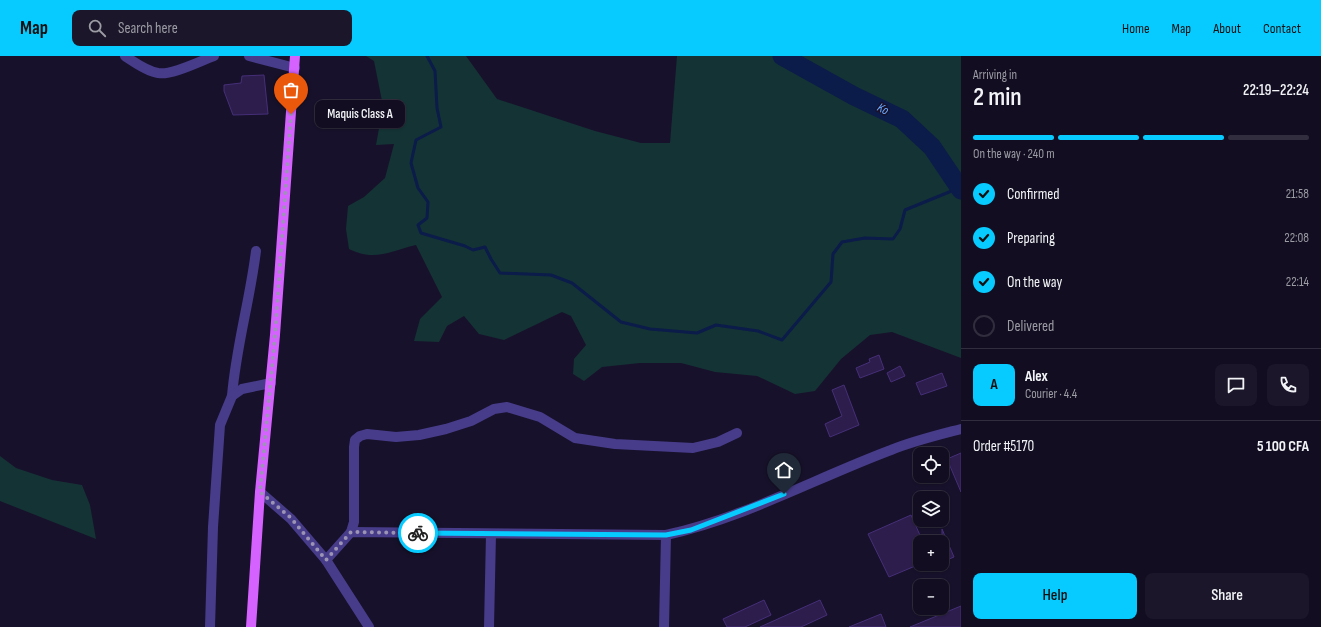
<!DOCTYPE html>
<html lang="en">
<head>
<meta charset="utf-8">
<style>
	:root { --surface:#120d20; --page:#1b1629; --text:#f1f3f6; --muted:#9c9ca5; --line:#312d3e; --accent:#07cbff }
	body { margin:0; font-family:"Sofia Sans Condensed",sans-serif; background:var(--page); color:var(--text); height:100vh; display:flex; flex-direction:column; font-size:15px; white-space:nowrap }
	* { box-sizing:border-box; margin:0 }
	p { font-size:13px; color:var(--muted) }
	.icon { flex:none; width:22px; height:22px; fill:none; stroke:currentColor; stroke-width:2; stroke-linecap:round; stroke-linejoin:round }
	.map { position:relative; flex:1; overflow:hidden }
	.drawer { display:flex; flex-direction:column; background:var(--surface); width:360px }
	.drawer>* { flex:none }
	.buttons { position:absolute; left:913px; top:391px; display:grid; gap:8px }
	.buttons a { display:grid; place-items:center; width:36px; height:36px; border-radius:8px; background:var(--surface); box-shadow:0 1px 3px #0004,0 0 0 1px var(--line); font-size:20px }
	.pin { position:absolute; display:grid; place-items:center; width:34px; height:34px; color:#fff; margin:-41px -17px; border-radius:50% 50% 50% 0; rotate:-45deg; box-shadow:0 0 4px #0007 }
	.pin .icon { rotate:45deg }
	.courier { position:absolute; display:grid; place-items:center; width:40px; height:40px; margin:-20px; border:3px solid #07cbff; border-radius:50%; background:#fff; color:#222; box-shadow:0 1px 5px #0007 }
	.bubble { position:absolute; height:28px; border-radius:8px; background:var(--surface); box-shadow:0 1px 3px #0004,0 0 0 1px var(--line); font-size:13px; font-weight:600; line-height:28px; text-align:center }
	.head em { font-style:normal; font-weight:600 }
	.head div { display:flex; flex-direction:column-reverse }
	.head { display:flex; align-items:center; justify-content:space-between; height:68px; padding:0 12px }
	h1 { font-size:26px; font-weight:600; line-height:30px }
	.bar { display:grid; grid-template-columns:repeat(4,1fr); gap:6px 4px; align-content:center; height:48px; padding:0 12px }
	.bar i { height:5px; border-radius:3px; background:var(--line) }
	.bar .current { background:var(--accent) }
	.bar p { grid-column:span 4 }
	.line { display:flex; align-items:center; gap:10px; padding:0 12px; border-top:1px solid var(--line) }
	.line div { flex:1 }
	.round { display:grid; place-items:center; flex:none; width:42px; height:42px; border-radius:8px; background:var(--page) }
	ol { padding:0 12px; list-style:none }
	li { display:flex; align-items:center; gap:12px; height:44px }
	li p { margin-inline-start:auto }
	li .icon { padding:4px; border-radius:50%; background:var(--accent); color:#111; stroke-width:4 }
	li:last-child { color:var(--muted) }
	li i { width:22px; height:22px; border:2px solid var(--line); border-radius:50% }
	.cta { display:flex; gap:8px; margin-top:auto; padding:8px 12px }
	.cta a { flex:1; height:46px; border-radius:8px; background:var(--accent); color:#111; font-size:16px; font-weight:600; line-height:46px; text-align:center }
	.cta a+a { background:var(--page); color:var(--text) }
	header { display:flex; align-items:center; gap:24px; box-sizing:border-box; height:56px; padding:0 20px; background:var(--accent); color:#111 }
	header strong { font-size:19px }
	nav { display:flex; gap:22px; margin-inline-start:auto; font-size:14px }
	.search { width:280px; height:36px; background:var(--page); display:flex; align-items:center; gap:10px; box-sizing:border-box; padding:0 14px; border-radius:8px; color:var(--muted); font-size:15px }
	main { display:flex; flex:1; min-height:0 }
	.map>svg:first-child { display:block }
	.green { fill:#143335 }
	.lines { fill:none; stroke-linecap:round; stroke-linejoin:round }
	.stream { stroke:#0b1b4a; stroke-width:3 }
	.river { stroke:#0b1b4a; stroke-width:19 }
	.building { fill:#2c1d4c; stroke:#452f78 }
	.minor { stroke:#473c8a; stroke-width:10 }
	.major { stroke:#d562ff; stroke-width:10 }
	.done { stroke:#9c94b5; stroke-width:4; stroke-dasharray:0 7.2 }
	.route { stroke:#07cbff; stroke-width:5 }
	.labels { text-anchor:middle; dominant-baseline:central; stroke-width:3; stroke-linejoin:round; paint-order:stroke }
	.water-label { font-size:13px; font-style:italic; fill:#69a9ff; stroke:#18112b }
</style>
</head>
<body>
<header>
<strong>Map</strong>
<div class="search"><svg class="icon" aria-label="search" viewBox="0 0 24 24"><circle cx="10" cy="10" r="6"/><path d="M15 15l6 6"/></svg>Search here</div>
<nav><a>Home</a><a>Map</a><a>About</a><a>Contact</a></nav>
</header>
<main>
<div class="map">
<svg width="961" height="571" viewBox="0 0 961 571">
	<rect width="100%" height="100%" fill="#18112b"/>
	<g class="green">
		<path d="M366 0H466L497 43 595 75 641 87H670L677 0H961V302L892 276 870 279 841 303 815 335 795 338 757 320 715 316 681 307H640L602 311 584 325 573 318 574 303 586 289 571 260 562 256 504 284 479 278 464 260 447 270 439 286 414 285 420 263 442 241 416 189C390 195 375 206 349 193L346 173 348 150 364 141 385 122 394 88 376 89 383 50 374 5Z"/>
		<polygon points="0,400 16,412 52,424 82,429 90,449 96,483 0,445"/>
	</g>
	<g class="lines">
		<polyline class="stream" points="427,0 435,15 437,52 441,71 416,84 411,107 418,132 428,146 427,162 418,169 421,177 465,190 473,194 485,191 491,203 500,217 551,219 572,227 621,266 650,273 697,277 716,269 758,275 782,284 831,226 833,198 842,186 865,182 893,183 900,173 905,154 959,132"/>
		<polyline class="river" points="782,0 854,40 902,63 932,91 961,134"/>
	</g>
	<g class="building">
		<polygon points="264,19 268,58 233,59 224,35 224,29 241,27 242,20"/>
		<polygon points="879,299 884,313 860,322 856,312 870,306 869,303"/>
		<polygon points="900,310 905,320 891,326 887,317"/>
		<polygon points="942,317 947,330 921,339 916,327"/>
		<polygon points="844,329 859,369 830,381 825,368 842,360 832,334"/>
		<polygon points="961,397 961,436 947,403"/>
		<polygon points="911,459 923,486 920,486 920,508 889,521 868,478"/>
		<polygon points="942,473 954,501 942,506"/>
		<polygon points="764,544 771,559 745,571 727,571 723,563"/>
		<polygon points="820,544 827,559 801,571 760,571"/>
		<polygon points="961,550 961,571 910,571"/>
		<polygon points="881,558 886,571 849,571"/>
	</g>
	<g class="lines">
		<g class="minor">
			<path d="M125 0C134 6 146 15 158 17 171 20 200 5 214 0"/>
			<polyline points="249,0 295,12"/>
			<path d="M232 340C236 291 250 244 256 195"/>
			<polyline points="260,436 291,463 326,504 369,571"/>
			<polyline points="351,476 354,466 354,391 355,384 360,380 367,378 396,381 419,379 446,373 471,365 494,353 507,351 540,361 575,382 615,388 693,392 718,386 737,377"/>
			<path d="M326 504 351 476 666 479C744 462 816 422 891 394 913 385 938 379 961 373"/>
			<polyline points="210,571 213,471 220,369 232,340 242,333 271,327"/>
			<polyline points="489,571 491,478"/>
			<polyline points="664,571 666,479"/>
		</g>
		<polyline class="major" points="251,571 260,436 275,279 295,0"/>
	</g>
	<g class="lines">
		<polyline class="done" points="291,58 275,280 260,436 291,462 326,504 351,476 418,477"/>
		<polyline class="route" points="418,477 666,479 691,474 784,438"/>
	</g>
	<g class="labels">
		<g class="water-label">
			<text transform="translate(883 53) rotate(28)">Ko</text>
		</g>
	</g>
</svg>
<div class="buttons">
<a><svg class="icon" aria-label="locate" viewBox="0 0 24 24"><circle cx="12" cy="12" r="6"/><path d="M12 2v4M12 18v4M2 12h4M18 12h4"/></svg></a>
<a><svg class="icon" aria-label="layers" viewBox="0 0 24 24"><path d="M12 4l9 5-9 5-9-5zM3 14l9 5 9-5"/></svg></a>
<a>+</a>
<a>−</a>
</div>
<div class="pin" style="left:291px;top:58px;background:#ea580c"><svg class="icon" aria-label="bag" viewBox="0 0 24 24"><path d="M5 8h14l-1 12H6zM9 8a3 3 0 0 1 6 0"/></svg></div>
<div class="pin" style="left:784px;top:438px;background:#1f2937"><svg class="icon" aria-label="home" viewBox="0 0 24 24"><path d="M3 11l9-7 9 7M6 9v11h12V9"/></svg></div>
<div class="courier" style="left:418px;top:477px"><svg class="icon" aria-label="bike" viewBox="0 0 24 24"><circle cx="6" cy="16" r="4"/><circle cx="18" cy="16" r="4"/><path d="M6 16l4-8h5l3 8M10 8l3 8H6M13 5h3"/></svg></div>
<div class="bubble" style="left:315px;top:44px;width:90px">Maquis Class A</div>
</div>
<section class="drawer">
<div class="head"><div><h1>2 min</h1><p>Arriving in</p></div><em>22:19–22:24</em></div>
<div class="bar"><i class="current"></i><i class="current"></i><i class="current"></i><i></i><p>On the way · 240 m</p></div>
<ol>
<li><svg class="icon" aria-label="check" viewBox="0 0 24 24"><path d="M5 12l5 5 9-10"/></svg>Confirmed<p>21:58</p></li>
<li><svg class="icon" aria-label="check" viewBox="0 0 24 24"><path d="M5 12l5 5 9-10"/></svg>Preparing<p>22:08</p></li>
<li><svg class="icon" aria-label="check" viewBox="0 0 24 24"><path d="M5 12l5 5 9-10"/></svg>On the way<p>22:14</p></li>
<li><i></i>Delivered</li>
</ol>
<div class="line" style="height:72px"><b class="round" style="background:var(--accent);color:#111">A</b><div><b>Alex</b><p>Courier · 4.4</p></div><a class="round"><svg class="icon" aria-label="chat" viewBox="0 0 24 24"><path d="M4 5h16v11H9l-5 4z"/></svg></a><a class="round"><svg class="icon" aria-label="phone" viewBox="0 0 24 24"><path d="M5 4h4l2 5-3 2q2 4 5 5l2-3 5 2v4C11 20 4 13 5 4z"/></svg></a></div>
<div class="line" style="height:52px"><div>Order #5170</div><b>5 100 CFA</b></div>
<div class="cta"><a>Help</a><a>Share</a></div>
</section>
</main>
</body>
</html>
